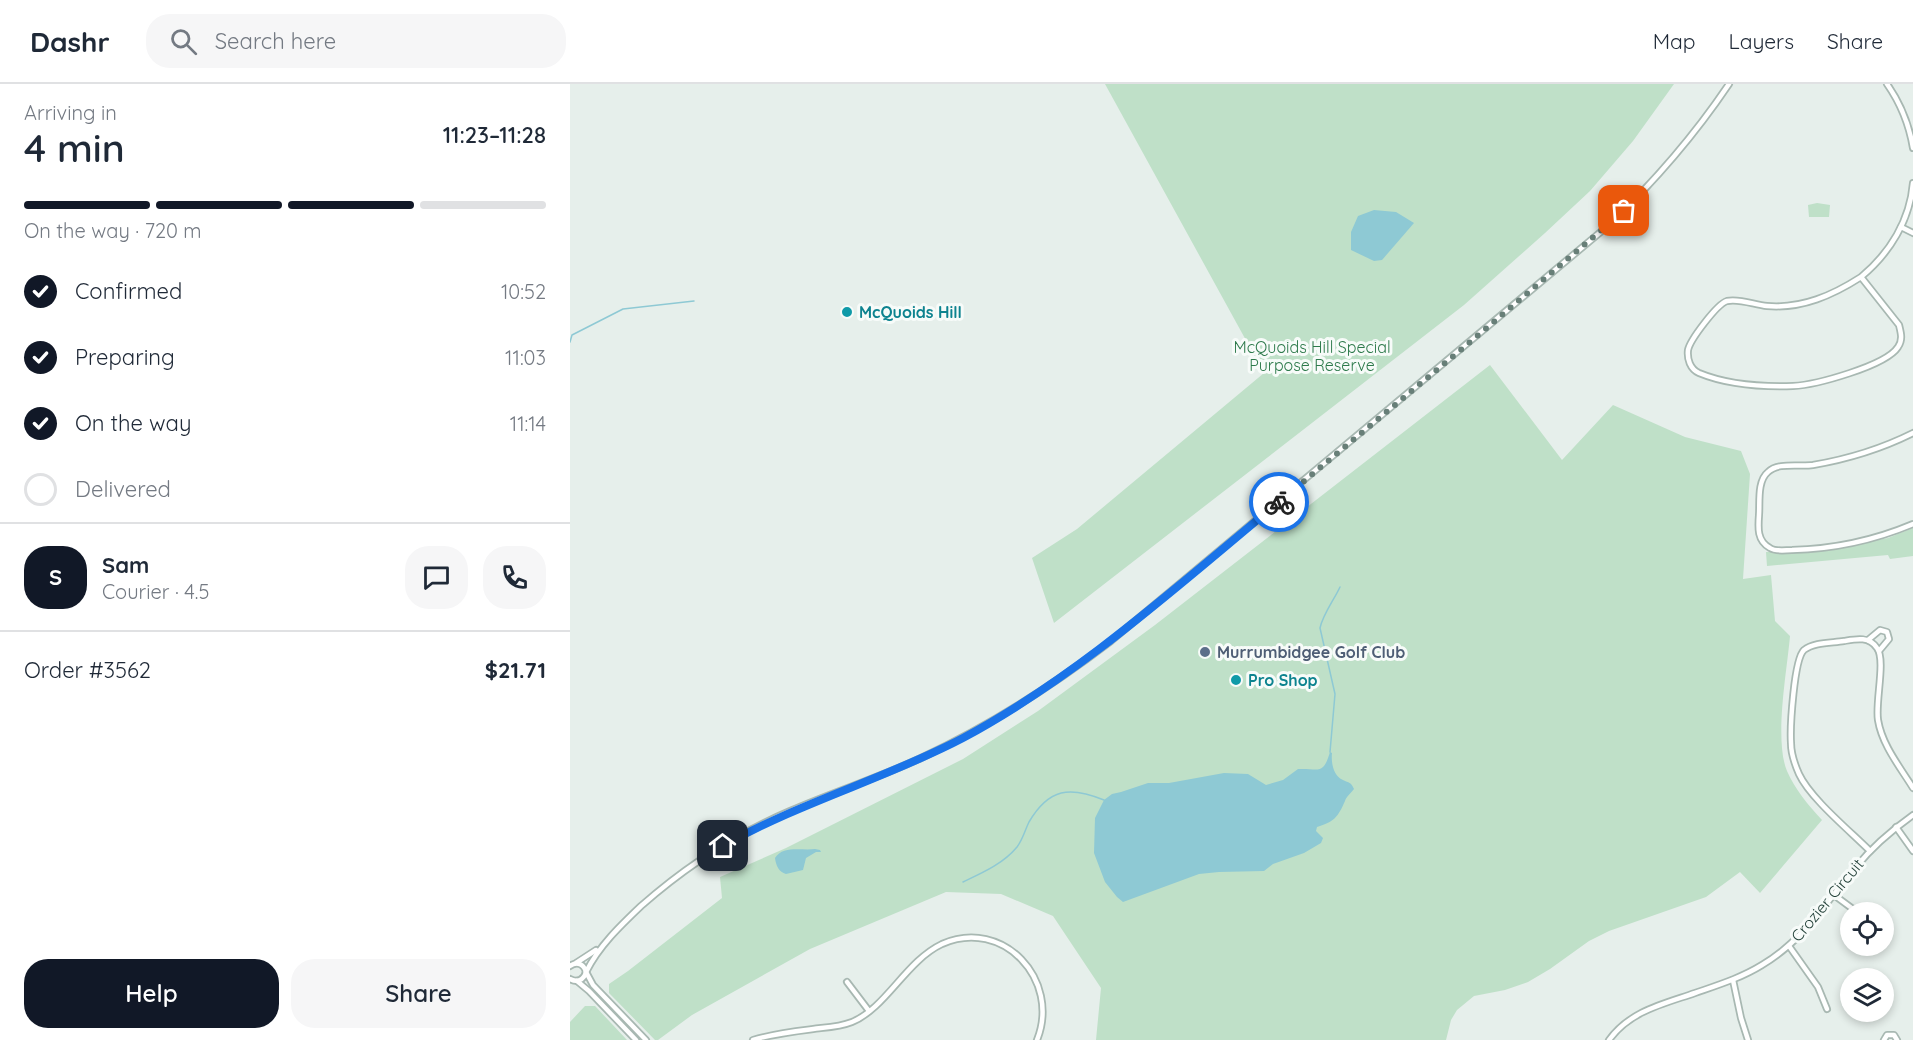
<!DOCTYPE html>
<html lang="en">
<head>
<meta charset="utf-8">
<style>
	:root { --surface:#fff; --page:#f6f6f7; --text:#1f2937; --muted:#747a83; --line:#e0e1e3; --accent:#111827 }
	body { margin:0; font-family:Quicksand,sans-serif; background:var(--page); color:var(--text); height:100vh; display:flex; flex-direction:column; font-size:22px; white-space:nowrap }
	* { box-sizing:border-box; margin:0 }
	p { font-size:20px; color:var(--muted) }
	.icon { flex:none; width:33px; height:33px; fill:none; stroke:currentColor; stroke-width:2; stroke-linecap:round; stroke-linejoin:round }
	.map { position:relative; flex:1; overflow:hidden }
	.drawer { display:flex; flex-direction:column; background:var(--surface); width:570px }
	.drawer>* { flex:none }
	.controls { position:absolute; left:1270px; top:818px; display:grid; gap:12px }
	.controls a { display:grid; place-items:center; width:54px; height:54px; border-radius:50%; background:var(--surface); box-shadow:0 3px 9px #0003; font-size:30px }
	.pin { position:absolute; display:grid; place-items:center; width:51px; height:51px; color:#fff; margin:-26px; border-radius:12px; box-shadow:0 3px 9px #0006 }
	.courier { position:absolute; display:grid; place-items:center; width:60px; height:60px; margin:-30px; border:4px solid #1a73e8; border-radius:50%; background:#fff; color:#222; box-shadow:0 2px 8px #0007 }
	.summary em { font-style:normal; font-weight:600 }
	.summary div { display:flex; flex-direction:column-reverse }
	.summary { display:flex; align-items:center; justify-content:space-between; height:102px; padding:0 24px }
	h1 { font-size:39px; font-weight:600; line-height:45px }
	.bar { display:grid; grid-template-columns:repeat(4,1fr); gap:9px 6px; align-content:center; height:72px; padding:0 24px }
	.bar i { height:8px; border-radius:4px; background:var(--line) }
	.bar .active { background:var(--accent) }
	.bar p { grid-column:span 4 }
	.line { display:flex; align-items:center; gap:15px; padding:0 24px; border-top:2px solid var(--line) }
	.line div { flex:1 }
	.round { display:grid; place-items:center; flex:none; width:63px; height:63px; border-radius:24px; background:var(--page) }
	ol { padding:0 24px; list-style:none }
	li { display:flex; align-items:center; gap:18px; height:66px }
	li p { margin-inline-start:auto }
	li .icon { padding:6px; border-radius:50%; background:var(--accent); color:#fff; stroke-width:4 }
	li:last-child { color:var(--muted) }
	li i { width:33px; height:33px; border:3px solid var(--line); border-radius:50% }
	.primary-button { display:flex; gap:12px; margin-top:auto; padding:12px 24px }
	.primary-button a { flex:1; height:69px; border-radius:24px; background:var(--accent); color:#fff; font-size:24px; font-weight:600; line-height:69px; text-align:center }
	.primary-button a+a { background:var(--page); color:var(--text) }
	header { display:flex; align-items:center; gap:36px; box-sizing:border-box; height:84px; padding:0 30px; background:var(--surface); border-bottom:2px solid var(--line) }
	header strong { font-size:28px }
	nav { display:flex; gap:33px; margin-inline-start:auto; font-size:21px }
	.search { width:420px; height:54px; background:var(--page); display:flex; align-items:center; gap:15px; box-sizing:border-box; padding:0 21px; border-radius:24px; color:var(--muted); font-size:22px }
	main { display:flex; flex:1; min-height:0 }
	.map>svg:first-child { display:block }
	.green { fill:#bfe0c8 }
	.water { fill:#8ec9d4 }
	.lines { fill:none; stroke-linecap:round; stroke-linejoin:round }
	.stream { stroke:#8ec9d4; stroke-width:1.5 }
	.minor-casing { stroke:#a8b8b2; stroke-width:8 }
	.minor { stroke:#fff; stroke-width:4.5 }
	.done { stroke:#687f78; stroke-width:6; stroke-dasharray:0 10.8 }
	.route { stroke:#1a73e8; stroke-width:8 }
	.culture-dot { fill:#0f9aa8; stroke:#f7fbf9; stroke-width:2 }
	.service-dot { fill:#5c6f8a; stroke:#f7fbf9; stroke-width:2 }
	.labels { text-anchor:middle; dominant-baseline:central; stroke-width:6; stroke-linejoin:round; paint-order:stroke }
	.culture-label { font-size:16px; font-weight:bold; fill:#0d838f; stroke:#f7fbf9; text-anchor:start }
	.park-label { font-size:16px; fill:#2d7a4b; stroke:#f7fbf9 }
	.service-label { font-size:16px; font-weight:bold; fill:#4e5e75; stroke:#f7fbf9; text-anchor:start }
	.street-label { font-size:16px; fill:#24423a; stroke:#f7fbf9 }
</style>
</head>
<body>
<header>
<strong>Dashr</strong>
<div class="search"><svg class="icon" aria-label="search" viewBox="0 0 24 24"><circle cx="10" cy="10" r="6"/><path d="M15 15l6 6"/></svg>Search here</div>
<nav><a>Map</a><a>Layers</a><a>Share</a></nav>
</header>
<main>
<section class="drawer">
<div class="summary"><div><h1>4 min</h1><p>Arriving in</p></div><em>11:23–11:28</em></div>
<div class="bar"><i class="active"></i><i class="active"></i><i class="active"></i><i></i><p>On the way · 720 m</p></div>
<ol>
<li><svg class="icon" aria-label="check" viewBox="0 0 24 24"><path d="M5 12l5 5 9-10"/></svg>Confirmed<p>10:52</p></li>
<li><svg class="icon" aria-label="check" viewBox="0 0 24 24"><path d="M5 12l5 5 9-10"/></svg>Preparing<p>11:03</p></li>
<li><svg class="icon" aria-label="check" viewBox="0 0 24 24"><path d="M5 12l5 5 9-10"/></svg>On the way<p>11:14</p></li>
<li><i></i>Delivered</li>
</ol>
<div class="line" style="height:108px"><b class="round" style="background:var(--accent);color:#fff">S</b><div><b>Sam</b><p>Courier · 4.5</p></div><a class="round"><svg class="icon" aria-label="chat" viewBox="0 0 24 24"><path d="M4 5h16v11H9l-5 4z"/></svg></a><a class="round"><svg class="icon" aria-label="phone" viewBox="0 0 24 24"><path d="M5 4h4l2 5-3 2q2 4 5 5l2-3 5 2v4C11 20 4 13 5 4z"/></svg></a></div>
<div class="line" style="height:78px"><div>Order #3562</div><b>$21.71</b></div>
<div class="primary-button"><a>Help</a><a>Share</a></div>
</section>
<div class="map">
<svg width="1343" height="956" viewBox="0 0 1343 956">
	<rect width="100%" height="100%" fill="#e6efeb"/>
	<g class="green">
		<polygon points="535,0 1104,0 1063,57 1020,107 975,149 894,221 484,539 462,474 507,445 694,289"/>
		<polygon points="1247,119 1260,121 1259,133 1239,133 1238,121"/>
		<path d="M920 281 992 376 1043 321 1115 353 1171 367 1180 390 1173 495 1201 491 1205 537 1220 552C1217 587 1204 656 1217 687 1225 705 1238 721 1252 736L1190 809 1170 788 1136 813 1039 847 1019 857 980 885 958 898 935 906 904 912 887 926 881 936 876 956H526L531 904 483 832 431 810 376 808 240 865 122 931 88 956H85L39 909V900L58 887 152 814 150 793 216 764 393 675 468 627 585 541Z"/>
		<polygon points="1343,444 1343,472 1320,475 1318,471 1197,482 1196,468 1252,467 1318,454"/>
		<polygon points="15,922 25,922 57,956 0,956 0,938"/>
	</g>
	<g class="water">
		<polygon points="804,126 826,128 844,139 812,176 804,177 781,166 781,148 788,132"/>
		<path d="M760 668 762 669C761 678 763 692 773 696 779 699 781 698 784 705 781 709 776 713 775 717 768 733 764 738 747 743L746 747 753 754 751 759 734 769 703 780 694 787 649 788 629 790 553 818 547 813 535 798 524 769 525 734 534 716 542 710 551 708 578 699H599L654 689 678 690 696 701 713 696 728 685C749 684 753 692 760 668Z"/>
		<path d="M245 765 250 766 251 768H246L236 774 233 786 216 790C209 788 206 782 205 774 213 761 232 767 245 765Z"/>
	</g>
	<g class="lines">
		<g class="stream">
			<polyline points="0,258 2,251 53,225 124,217"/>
			<path d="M760 668 765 610 750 544C753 530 764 516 770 503"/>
			<path d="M393 798C412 789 433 780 447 763 453 755 455 746 459 738 479 704 500 702 534 716"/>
		</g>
		<g class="minor-casing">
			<g id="minor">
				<path d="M1317 0C1331 20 1339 40 1343 64"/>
				<polyline points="1331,143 1343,149"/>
				<path d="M1291 193C1263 211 1232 225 1197 222 1185 221 1169 214 1157 217 1147 220 1120 256 1118 266 1117 275 1120 285 1129 289 1158 301 1192 303 1223 302 1245 301 1316 282 1328 263 1333 256 1331 249 1329 241L1291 193C1320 169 1340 136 1343 99"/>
				<path d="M1343 349C1311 365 1278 375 1243 381 1229 383 1208 378 1198 388 1187 397 1190 418 1189 431 1188 444 1187 457 1200 464 1206 468 1215 466 1222 466 1263 465 1305 456 1343 440"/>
				<polyline points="1298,556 1310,546 1317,548 1319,555 1309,567"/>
				<polyline points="1326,743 1343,767"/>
				<path d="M1300 767C1280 747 1240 714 1229 690 1225 681 1221 670 1221 659 1220 643 1224 575 1234 566 1244 558 1262 559 1274 557 1286 555 1299 552 1307 564 1316 576 1305 618 1308 636 1312 661 1330 683 1343 704"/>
				<polyline points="1264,811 1287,828"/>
				<polyline points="1219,862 1248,903 1257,925"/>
				<polyline points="6,879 26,866"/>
				<path d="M0 882C7 877 14 880 16 888 14 896 7 899 0 895"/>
				<path d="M16 888C29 862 50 842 71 822 115 783 166 750 220 727 263 708 308 694 351 674 419 642 481 603 541 557L1039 141C1084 98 1124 52 1159 0"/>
				<polyline points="16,888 23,901 76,956"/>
				<polyline points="1163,896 1171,934 1178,956"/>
				<polyline points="7,897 19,907 66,956"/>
				<polyline points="277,898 299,927"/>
				<path d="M183 956C205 949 228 947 251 944 262 943 272 942 282 938 316 924 336 877 372 860 433 833 491 896 467 956"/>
				<path d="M1039 956C1060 927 1093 920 1125 909 1148 901 1171 894 1192 881 1233 857 1256 818 1286 783 1302 763 1322 746 1343 731"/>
				<polyline points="1314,956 1317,951 1324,951 1327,956"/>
			</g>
		</g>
		<use href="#minor" class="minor"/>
	</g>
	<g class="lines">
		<polyline class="done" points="709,418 912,248 1054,127"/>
		<path class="route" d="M153 762C230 718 315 695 393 654 510 591 607 502 709 418"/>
	</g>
	<g class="culture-dot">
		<circle cx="277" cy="228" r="6"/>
		<circle cx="666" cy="596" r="6"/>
	</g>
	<circle class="service-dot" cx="635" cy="568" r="6"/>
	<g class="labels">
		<g class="culture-label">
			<text x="289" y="228">McQuoids Hill</text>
			<text x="678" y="596">Pro Shop</text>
		</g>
		<g class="park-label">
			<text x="742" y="263">McQuoids Hill Special<tspan x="742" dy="18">Purpose Reserve</tspan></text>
		</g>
		<g class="service-label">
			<text x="647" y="568">Murrumbidgee Golf Club</text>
		</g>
		<g class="street-label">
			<text transform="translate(1257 816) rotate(-50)">Crozier Circuit</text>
		</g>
	</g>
</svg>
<div class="controls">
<a><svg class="icon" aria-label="locate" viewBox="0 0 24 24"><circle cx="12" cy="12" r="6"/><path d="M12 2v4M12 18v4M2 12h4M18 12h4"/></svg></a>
<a><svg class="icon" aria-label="layers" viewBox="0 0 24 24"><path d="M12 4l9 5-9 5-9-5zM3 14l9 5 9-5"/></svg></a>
</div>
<div class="pin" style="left:1054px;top:127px;background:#ea580c"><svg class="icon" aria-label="bag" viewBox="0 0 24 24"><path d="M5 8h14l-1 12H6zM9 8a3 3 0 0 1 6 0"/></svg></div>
<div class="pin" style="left:153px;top:762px;background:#1f2937"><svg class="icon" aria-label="home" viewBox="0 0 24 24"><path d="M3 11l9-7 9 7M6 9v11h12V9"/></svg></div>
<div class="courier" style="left:709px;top:418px"><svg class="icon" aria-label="bike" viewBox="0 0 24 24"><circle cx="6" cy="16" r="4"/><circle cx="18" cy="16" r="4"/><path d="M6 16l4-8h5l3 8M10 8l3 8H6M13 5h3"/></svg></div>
</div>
</main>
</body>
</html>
